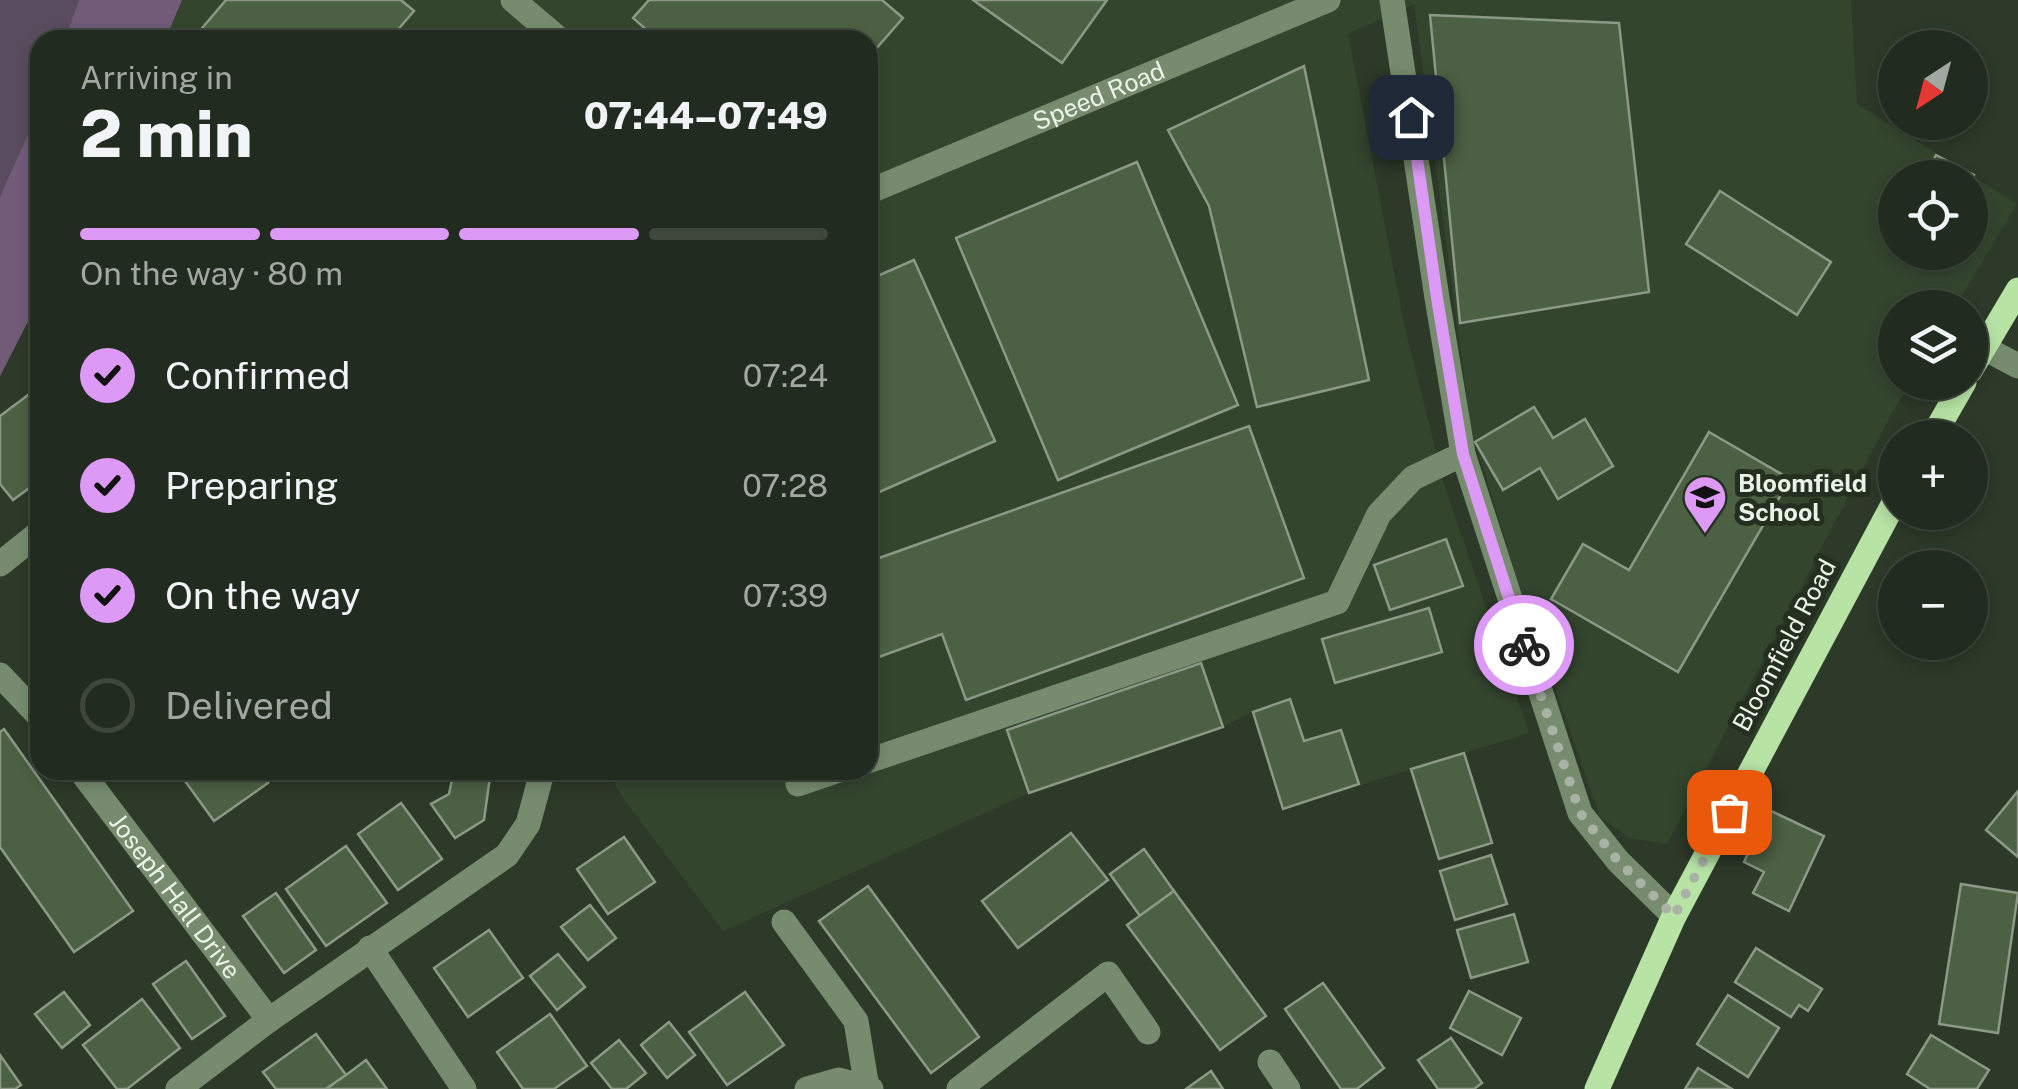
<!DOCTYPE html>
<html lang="en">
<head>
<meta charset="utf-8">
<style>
	:root { --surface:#222b1f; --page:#2a3328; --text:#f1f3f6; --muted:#a2a7a4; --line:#3f473d; --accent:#dc99f5 }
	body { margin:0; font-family:"Public Sans",sans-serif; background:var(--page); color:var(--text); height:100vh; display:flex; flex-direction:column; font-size:38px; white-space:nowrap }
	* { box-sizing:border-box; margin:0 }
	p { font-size:32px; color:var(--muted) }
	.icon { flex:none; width:55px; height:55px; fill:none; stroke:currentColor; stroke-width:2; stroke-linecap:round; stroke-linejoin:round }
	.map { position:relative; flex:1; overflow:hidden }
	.details { position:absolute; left:30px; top:30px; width:848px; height:750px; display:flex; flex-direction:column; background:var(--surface); border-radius:30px; box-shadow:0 5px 15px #0003,0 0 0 2px var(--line) }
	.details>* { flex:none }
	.needle { width:65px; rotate:216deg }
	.controls { position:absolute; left:1878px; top:30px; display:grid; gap:20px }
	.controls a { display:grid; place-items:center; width:110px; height:110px; border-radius:50%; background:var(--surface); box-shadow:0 5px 15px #0003,0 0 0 2px var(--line); font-size:50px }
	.pin { position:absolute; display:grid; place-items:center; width:85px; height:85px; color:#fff; margin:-42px; border-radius:20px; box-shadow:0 5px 15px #0006 }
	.courier { position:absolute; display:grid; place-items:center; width:100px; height:100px; margin:-50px; border:8px solid #dc99f5; border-radius:50%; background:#fff; color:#222; box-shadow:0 2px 12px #0007 }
	.head em { font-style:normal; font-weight:800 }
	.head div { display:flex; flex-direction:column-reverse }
	.head { display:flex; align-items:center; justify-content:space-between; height:170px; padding:0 50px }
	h1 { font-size:65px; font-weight:800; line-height:75px }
	.bar { display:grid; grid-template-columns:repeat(4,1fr); gap:15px 10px; align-content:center; height:120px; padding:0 50px }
	.bar i { height:12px; border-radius:8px; background:var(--line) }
	.bar .on { background:var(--accent) }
	.bar p { grid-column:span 4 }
	ol { padding:0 50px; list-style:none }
	li { display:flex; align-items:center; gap:30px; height:110px }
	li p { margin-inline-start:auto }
	li .icon { padding:10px; border-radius:50%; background:var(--accent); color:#111; stroke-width:4 }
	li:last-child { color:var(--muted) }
	li i { width:55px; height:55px; border:5px solid var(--line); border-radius:50% }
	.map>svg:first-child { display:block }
	.built { fill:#34452e; fill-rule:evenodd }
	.green { fill:#594c5e }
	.forest { fill:#715b79 }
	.building { fill:#4c6144; stroke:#8b9986; stroke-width:2.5 }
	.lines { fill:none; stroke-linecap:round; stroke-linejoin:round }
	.minor { stroke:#778c6e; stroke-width:25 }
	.major { stroke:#b7e3a5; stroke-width:25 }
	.done { stroke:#a8b2a5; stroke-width:10; stroke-dasharray:0 18 }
	.route { stroke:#dc99f5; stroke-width:12 }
	.labels { text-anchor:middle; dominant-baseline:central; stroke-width:10; stroke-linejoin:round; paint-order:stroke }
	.street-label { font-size:25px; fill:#ebf3e8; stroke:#242f1f }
	.poi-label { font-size:25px; font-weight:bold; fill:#ebf3e8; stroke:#242f1f; text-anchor:start }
</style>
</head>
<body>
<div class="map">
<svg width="2018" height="1089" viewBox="0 0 2018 1089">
	<rect width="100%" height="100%" fill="#2d3929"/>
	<path class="built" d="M182 0H1851L1857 104 2017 204 1955 307 1895 308V382L1910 383 1891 415 1667 844 1629 838 1600 817 1515 572 1471 428 1414 4 1348 34 1405 329 1445 487 1529 733 1283 809 1252 712 1223 727 1029 793 723 931 623 798 607 770H868V40H165ZM1895 178H1970V252H1895Z"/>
	<polygon class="green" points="0,0 182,0 165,40 40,40 40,298 0,376"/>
	<g class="forest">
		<polygon points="79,0 182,0 165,40 65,40"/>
		<polygon points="40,108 40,298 0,376 0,197"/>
	</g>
	<g class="building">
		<polygon points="226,0 401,0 414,11 389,40 192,40"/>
		<polygon points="649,0 882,0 903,18 868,58 868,40 658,40 633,18"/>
		<polygon points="973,0 1107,0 1062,63"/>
		<polygon points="1430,15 1619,23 1649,292 1460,323"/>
		<polygon points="1304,66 1369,380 1257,407 1209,206 1168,130"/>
		<polygon points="1936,155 1974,175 1970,182 1970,178 1924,178"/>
		<polygon points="1137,162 1238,405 1058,480 956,238"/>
		<polygon points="1720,191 1831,262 1797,315 1686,244"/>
		<polygon points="914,260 995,441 868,497 868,280"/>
		<polygon points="40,386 40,480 13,500 0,484 0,416"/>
		<polygon points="1534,407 1553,438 1585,419 1613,466 1558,499 1540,468 1503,490 1475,442"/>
		<polygon points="1249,426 1304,578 966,700 942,634 868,661 868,562"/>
		<polygon points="1709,432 1790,479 1678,672 1551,599 1583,544 1629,570"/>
		<polygon points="1446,539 1463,586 1390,610 1374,565"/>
		<polygon points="1429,608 1442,652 1335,683 1322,639"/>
		<polygon points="1201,663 1223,727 1029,793 1007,730"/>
		<polygon points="1290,699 1304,741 1341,730 1359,784 1283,809 1253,712"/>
		<polygon points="4,729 133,911 74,952 0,847 0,732"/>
		<polygon points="1464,753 1492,843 1439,859 1411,769"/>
		<polygon points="177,770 259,770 268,783 214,821"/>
		<polygon points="454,770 491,770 484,820 455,838 431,804 449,794"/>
		<polygon points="2018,791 2018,857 1986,830"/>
		<polygon points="401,803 442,859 398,890 358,834"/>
		<polygon points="1769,810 1824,836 1789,911 1753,893 1764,872 1744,862"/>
		<polygon points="1071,833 1108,880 1018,948 982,901"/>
		<polygon points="624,837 655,882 608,914 577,869"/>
		<polygon points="346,846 387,903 326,946 286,889"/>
		<polygon points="1144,849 1174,891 1140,916 1110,874"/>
		<polygon points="1491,855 1507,904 1455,920 1440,871"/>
		<polygon points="1961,884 2018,893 1998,1033 1939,1024"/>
		<polygon points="868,886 979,1037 931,1073 819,921"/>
		<polygon points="1174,891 1266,1016 1220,1050 1127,925"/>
		<polygon points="276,893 316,950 284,973 243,916"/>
		<polygon points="590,905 616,938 588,960 561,927"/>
		<polygon points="1514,914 1528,962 1471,978 1457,930"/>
		<polygon points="489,930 523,978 468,1017 434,968"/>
		<polygon points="1756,948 1822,989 1808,1011 1799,1005 1791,1017 1735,982"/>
		<polygon points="558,954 585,987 557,1010 530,976"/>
		<polygon points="186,961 225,1016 192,1039 153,984"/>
		<polygon points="1323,983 1384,1068 1357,1089 1341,1089 1285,1009"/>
		<polygon points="1469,991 1521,1018 1502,1055 1450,1028"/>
		<polygon points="64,992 90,1025 62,1048 35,1014"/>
		<polygon points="745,992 784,1045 727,1085 689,1032"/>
		<polygon points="1728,995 1779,1028 1748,1077 1697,1044"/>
		<polygon points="142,999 180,1048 127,1089 117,1089 83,1045"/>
		<polygon points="550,1014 587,1066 554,1089 523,1089 497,1052"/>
		<polygon points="669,1022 695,1055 667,1078 641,1045"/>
		<polygon points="316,1034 346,1075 326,1089 276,1089 263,1072"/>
		<polygon points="1931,1035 1989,1070 1977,1089 1930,1089 1907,1074"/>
		<polygon points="1451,1038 1482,1083 1474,1089 1438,1089 1418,1060"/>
		<polygon points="619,1040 646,1073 626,1089 612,1089 591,1063"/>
		<polygon points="0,1055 21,1085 15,1089 0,1089"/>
		<polygon points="366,1060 387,1089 326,1089 346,1075"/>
		<polygon points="1698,1068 1732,1089 1685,1089"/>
		<polygon points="1211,1071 1223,1089 1186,1089"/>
	</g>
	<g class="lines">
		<g class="minor">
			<polyline points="513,0 560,40"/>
			<polyline points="1392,0 1437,298 1463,454 1580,813 1618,861 1674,916"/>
			<path id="s1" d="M868 192 1328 0"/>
			<polyline points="1984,348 2018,366"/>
			<polyline points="0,564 40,532"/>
			<polyline points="0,675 40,717"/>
			<polyline points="868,761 1337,602 1379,514 1413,478 1463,454"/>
			<path id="s2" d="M80 770 269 1020"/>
			<polyline points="798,784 839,770"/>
			<polyline points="784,922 856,1021 867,1088"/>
			<polyline points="370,948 464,1089"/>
			<polyline points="1270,1062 1288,1089"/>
			<polyline points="178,1089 269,1020 507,855 528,824 541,776 540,770"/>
			<polyline points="807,1089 839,1080 871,1089"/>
			<polyline points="959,1089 1108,974 1148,1032"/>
		</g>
		<g class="major">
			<polyline points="1970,371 2018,290"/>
			<polyline points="1932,438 1964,382"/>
			<polyline points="1597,1089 1674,916 1895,501"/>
		</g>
	</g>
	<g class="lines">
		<polyline class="done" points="1524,645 1580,813 1618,861 1674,916 1729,812"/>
		<polyline class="route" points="1411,117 1437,298 1463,454 1524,645"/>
	</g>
	<defs>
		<g id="school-pin" transform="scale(2.25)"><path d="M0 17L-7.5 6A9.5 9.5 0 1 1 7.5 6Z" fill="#dc99f5" stroke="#242f1f"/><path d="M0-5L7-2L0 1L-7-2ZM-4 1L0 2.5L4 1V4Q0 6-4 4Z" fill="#111"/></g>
	</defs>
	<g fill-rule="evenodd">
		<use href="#school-pin" x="1705" y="497"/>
	</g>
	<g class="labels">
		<g class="street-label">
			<text stroke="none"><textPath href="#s1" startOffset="250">Speed Road</textPath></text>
			<text transform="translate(1784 645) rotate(-62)">Bloomfield Road</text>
			<text stroke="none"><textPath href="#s2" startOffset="158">Joseph Hall Drive</textPath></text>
		</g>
		<g class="poi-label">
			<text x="1738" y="483">Bloomfield<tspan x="1738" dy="29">School</tspan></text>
		</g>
	</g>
</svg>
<div class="controls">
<a><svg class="needle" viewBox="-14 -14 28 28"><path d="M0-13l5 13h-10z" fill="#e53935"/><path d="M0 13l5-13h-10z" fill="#a2a7a4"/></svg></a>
<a><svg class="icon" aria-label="locate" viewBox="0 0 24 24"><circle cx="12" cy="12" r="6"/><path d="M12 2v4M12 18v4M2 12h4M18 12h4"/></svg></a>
<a><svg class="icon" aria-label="layers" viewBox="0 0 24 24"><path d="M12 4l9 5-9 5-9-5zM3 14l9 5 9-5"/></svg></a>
<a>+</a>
<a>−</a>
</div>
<div class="pin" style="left:1729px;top:812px;background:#ea580c"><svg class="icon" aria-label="bag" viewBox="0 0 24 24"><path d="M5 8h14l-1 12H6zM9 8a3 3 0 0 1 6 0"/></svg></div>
<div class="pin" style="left:1411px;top:117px;background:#1f2937"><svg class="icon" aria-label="home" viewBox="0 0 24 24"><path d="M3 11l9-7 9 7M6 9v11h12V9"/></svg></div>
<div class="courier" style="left:1524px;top:645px"><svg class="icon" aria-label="bike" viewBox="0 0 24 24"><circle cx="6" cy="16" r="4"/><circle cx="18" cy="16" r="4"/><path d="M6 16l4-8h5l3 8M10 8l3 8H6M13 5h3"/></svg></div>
<section class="details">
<div class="head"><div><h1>2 min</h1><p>Arriving in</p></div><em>07:44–07:49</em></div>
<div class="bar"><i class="on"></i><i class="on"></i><i class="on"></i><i></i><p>On the way · 80 m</p></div>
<ol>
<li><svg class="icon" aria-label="check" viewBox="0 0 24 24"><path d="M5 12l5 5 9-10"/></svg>Confirmed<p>07:24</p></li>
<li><svg class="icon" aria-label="check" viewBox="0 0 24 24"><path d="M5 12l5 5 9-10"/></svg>Preparing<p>07:28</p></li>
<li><svg class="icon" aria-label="check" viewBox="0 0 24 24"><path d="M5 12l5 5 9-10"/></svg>On the way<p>07:39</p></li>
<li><i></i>Delivered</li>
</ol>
</section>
</div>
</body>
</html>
